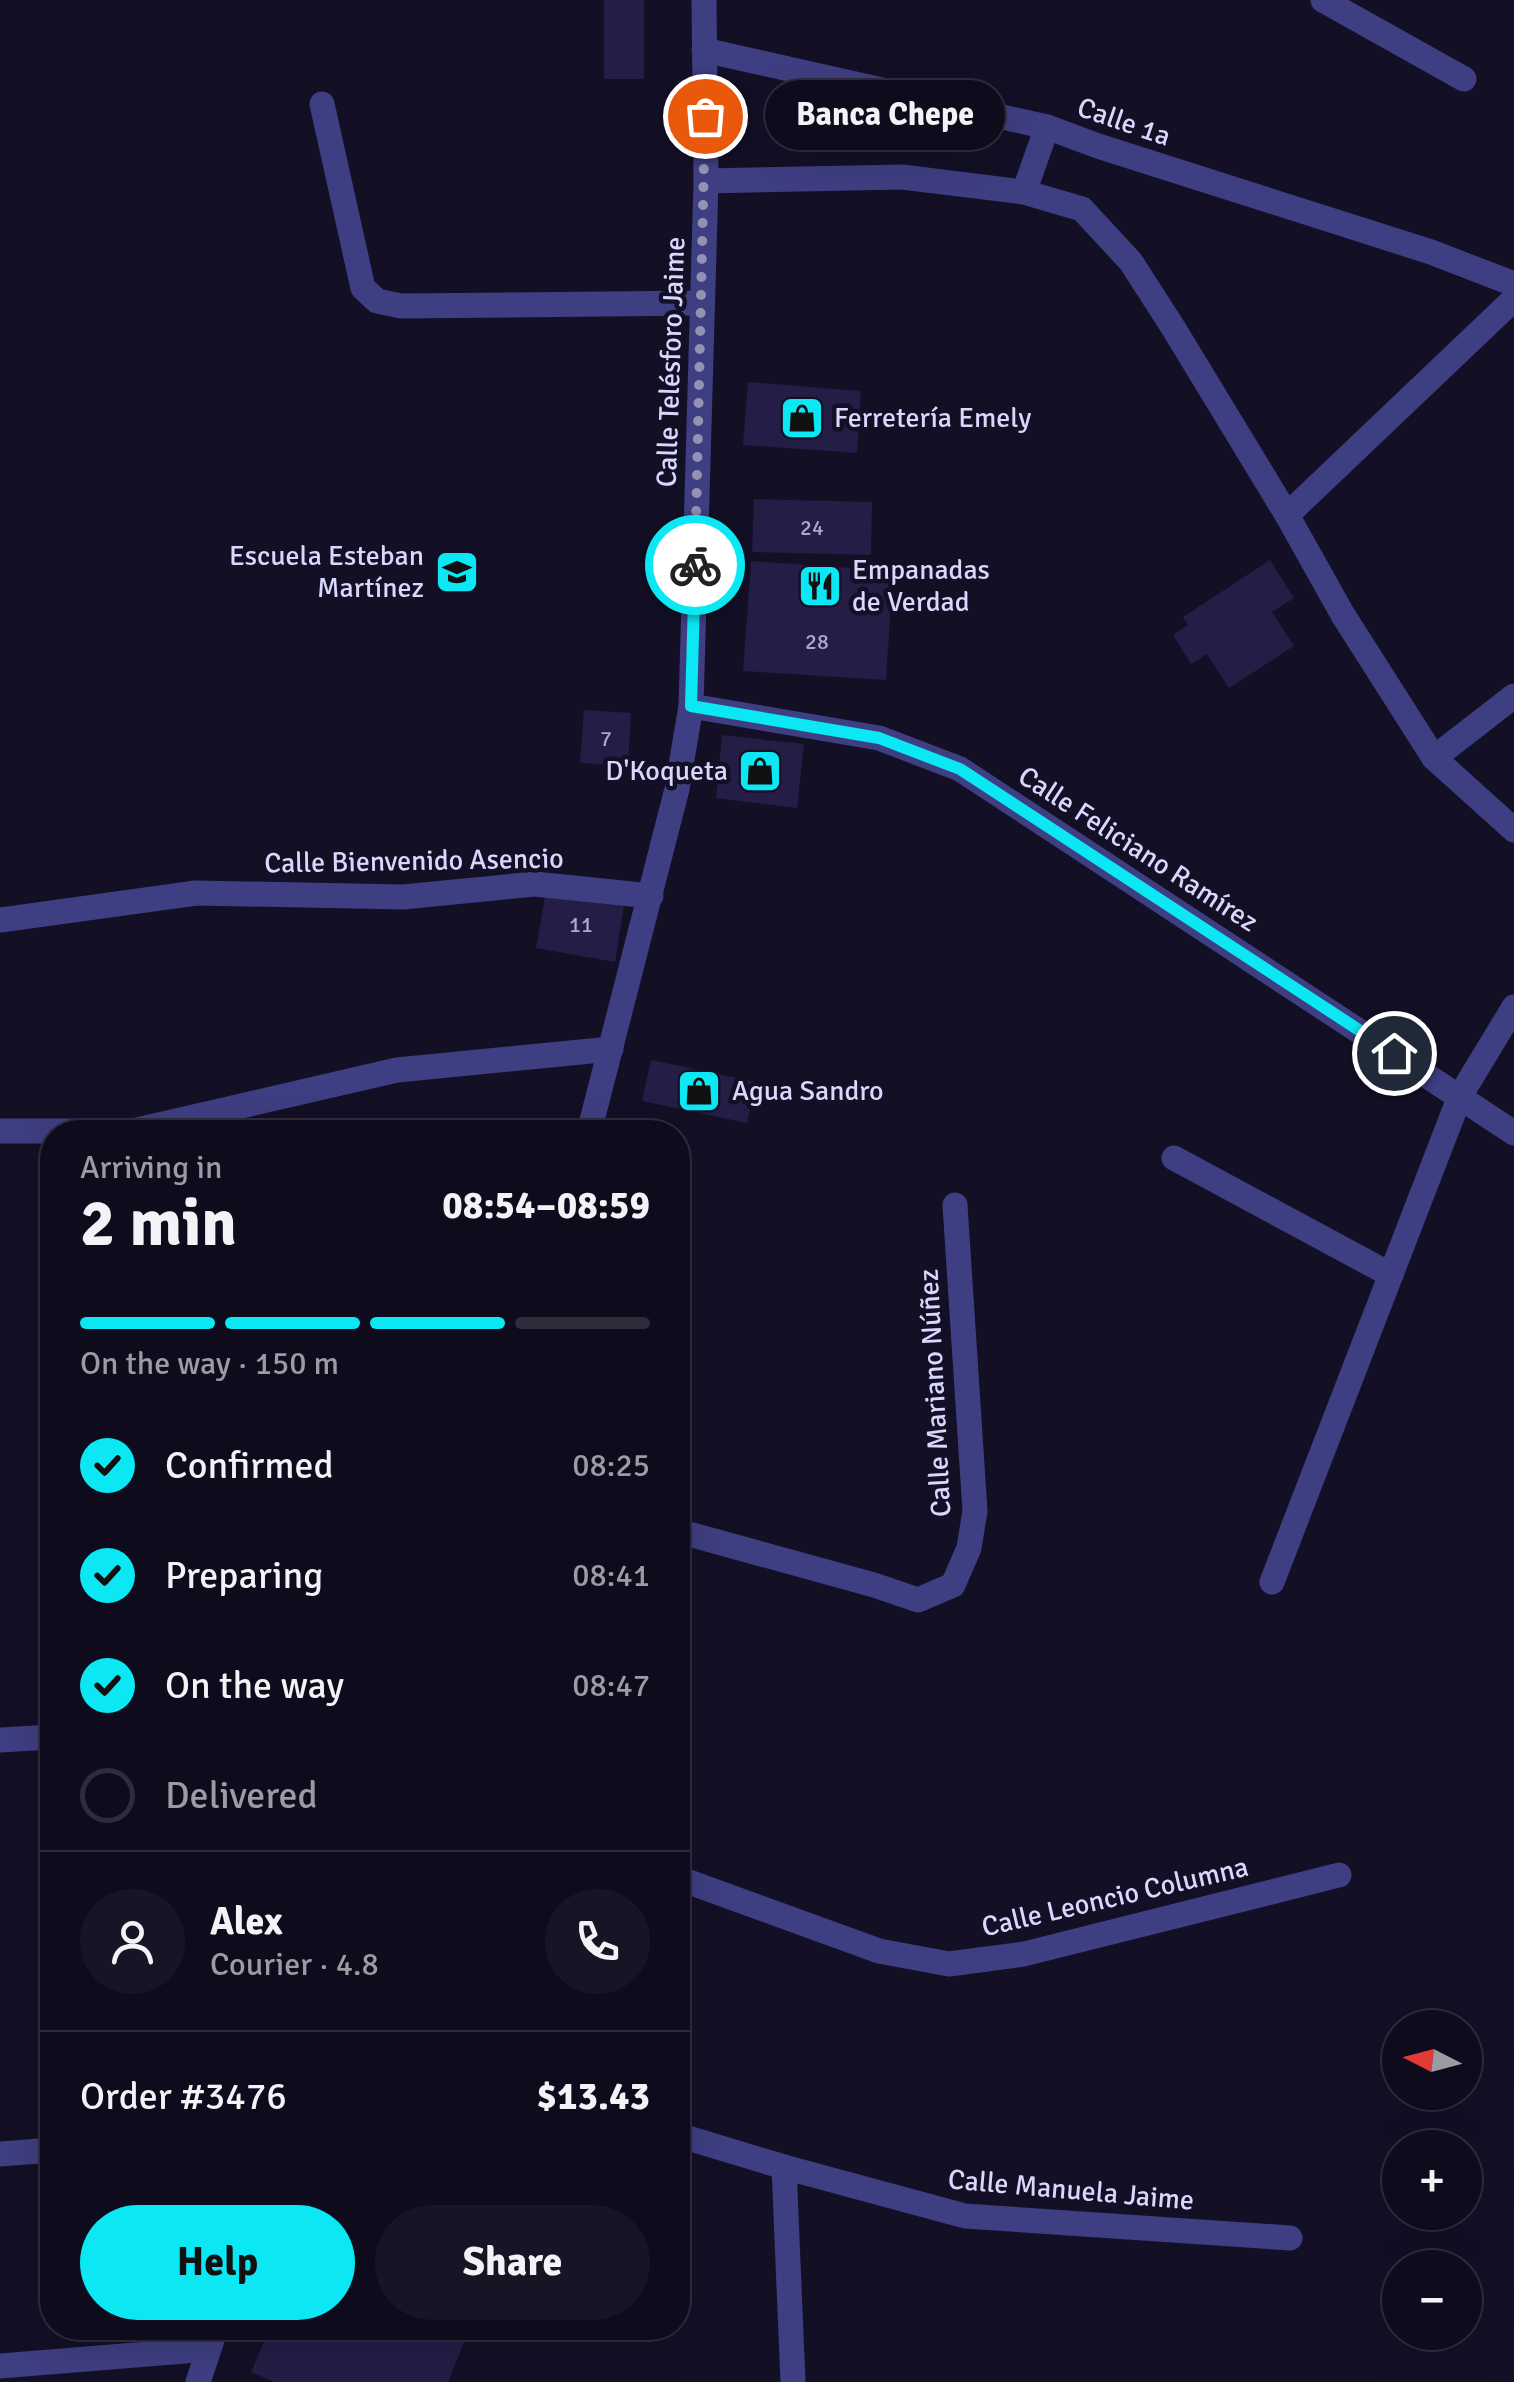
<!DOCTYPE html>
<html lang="en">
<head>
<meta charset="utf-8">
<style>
	:root { --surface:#0e0c1c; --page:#171525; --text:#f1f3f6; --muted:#9b9ba3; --line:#2e2c3b; --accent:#0ce7f4 }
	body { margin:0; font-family:Signika,sans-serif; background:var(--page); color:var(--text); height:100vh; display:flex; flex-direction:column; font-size:38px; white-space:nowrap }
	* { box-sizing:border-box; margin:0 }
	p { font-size:32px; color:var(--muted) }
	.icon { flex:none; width:55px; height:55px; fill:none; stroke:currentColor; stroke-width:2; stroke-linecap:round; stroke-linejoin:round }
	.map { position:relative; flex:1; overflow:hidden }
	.side { position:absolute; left:40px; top:1120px; width:650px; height:1220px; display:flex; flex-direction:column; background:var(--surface); border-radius:40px; box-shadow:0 10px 40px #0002,0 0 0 2px var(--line) }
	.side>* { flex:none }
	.needle { width:65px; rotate:276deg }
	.controls { position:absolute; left:1382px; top:2010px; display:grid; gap:20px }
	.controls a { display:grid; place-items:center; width:100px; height:100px; border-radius:50%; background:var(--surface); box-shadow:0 10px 40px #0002,0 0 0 2px var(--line); font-size:50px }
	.pin { position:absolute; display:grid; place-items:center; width:85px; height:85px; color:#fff; margin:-42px; border:5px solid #fff; border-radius:50%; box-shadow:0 2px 10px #0007 }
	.courier { position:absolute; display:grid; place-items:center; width:100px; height:100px; margin:-50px; border:8px solid #0ce7f4; border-radius:50%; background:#fff; color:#222; box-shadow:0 2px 12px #0007 }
	.bubble { position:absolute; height:70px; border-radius:35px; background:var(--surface); box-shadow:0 10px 40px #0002,0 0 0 2px var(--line); font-size:32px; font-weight:800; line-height:70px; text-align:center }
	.head em { font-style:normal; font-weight:800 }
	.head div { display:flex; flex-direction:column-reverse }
	.head { display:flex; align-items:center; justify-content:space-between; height:170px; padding:0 40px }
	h1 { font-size:65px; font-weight:800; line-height:75px }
	.bar { display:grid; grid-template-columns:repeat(4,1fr); gap:15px 10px; align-content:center; height:120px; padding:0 40px }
	.bar i { height:12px; border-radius:8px; background:var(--line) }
	.bar .active { background:var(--accent) }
	.bar p { grid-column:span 4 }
	.line { display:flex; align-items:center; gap:25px; padding:0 40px; border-top:2px solid var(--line) }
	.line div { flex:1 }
	.round { display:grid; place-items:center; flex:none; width:105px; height:105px; border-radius:52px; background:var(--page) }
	ol { padding:0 40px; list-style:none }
	li { display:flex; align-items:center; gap:30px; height:110px }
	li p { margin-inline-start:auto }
	li .icon { padding:10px; border-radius:50%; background:var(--accent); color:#111; stroke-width:4 }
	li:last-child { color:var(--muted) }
	li i { width:55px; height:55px; border:5px solid var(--line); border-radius:50% }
	.action { display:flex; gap:20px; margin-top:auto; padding:20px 40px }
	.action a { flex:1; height:115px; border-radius:60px; background:var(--accent); color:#111; font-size:40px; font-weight:800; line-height:115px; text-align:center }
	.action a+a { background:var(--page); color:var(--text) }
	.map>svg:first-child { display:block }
	.building { fill:#241d46 }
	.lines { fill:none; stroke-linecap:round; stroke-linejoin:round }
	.minor { stroke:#3e3e82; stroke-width:25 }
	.done { stroke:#9491b2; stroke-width:10; stroke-dasharray:0 18 }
	.route { stroke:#0ce7f4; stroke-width:12 }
	.labels { text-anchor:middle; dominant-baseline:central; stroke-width:9; stroke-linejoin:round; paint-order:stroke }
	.number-label { font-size:22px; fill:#aca8cf }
	.street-label { font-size:28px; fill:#d9d7fd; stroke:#131026 }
	.poi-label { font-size:28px; fill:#d9d7fd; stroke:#131026; text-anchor:start }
</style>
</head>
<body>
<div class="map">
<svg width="1514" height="2382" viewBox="0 0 1514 2382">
	<rect width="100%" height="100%" fill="#131026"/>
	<g class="building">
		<rect x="604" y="0" width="40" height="79"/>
		<polygon points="748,382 861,391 857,453 743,445"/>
		<polygon points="754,499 872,502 871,555 752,552"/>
		<polygon points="1270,560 1294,598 1272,612 1294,646 1229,688 1207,654 1191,664 1173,635 1188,625 1183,617"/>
		<polygon points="751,561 893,571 886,680 743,671"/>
		<polygon points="584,710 631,713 628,766 580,763"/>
		<polygon points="722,735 804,744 797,808 716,798"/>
		<polygon points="547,886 625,899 615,962 536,948"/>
		<polygon points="651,1060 756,1082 747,1123 642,1101"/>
		<polygon points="270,2328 470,2328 448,2382 275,2382 251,2372"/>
	</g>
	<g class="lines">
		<g class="minor">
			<polyline points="1323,0 1464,79"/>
			<polyline points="704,50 1047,127 1098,146 1431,252 1514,284"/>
			<polyline points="322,104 363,288 377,301 401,306 702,303"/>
			<polyline points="706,181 902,177 1024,192 1082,209 1131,262 1174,329 1287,515 1343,615 1434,758 1514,830"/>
			<polyline points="1024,192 1047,127"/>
			<polyline points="1287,515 1514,299"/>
			<polyline points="691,706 879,738 960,769 1514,1133"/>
			<polyline points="1434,758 1514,696"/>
			<polyline points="0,920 196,893 403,897 535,884 651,896"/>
			<polyline points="0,1131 133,1131 397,1070 611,1049"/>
			<polyline points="589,1132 677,789 691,706 706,181 704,0"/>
			<polyline points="1174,1158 1391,1275"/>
			<polyline points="678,1531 874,1585 918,1600 953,1585 969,1548 975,1511 955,1205"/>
			<polyline points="1272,1582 1460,1096 1514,1007"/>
			<polyline points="0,1740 52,1737"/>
			<polyline points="678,1878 879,1951 949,1964 1024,1954 1339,1875"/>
			<polyline points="678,2135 784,2167 965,2216 1290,2238"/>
			<polyline points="0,2154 52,2150"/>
			<polyline points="784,2167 793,2382"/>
			<polyline points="0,2366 209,2349"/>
			<polyline points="198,2382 216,2328"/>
		</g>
	</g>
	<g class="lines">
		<polyline class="done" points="695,565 705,116"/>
		<polyline class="route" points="695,565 691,706 879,738 960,769 1394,1053"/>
	</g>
	<defs>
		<g id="shop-square" transform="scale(2.25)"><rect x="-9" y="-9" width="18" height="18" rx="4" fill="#0ce7f4" stroke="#131026"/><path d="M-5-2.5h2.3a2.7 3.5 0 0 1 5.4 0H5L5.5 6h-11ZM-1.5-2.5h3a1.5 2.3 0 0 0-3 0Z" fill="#111"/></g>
		<g id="school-square" transform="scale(2.25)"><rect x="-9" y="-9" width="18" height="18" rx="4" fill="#0ce7f4" stroke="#131026"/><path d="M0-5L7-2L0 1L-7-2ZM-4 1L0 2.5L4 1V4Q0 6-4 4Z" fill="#111"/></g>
		<g id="restaurant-square" transform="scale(2.25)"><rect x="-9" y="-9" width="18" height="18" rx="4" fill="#0ce7f4" stroke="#131026"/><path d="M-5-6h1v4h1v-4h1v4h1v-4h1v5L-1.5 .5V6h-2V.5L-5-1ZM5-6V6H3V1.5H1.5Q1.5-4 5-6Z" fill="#111"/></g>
	</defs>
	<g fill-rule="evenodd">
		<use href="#shop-square" x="802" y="418"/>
		<use href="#school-square" x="457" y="572"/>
		<use href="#restaurant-square" x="820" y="586"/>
		<use href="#shop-square" x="760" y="771"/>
		<use href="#shop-square" x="699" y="1091"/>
	</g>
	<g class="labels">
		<g class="number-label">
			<text x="812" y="527">24</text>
			<text x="817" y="641">28</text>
			<text x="606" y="738">7</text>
			<text x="581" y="924">11</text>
		</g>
		<g class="street-label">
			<text transform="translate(1124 122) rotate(19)">Calle 1a</text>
			<text transform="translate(671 362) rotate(-88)">Calle Telésforo Jaime</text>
			<text transform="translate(1138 849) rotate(33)">Calle Feliciano Ramírez</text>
			<text transform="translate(414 861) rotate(-1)">Calle Bienvenido Asencio</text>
			<text transform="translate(935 1393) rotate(-93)">Calle Mariano Núñez</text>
			<text transform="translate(1115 1897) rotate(-13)">Calle Leoncio Columna</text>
			<text transform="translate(1071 2190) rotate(5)">Calle Manuela Jaime</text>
		</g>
		<g class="poi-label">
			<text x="834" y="418">Ferretería Emely</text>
			<text x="424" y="556" text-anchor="end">Escuela Esteban<tspan x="424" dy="32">Martínez</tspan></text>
			<text x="852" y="570">Empanadas<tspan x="852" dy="32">de Verdad</tspan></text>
			<text x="728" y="771" text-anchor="end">D'Koqueta</text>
			<text x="732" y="1091">Agua Sandro</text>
		</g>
	</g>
</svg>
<div class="controls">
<a><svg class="needle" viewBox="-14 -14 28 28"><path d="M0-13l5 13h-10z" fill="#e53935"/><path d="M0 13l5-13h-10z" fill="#9b9ba3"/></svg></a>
<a>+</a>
<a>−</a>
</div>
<div class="pin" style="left:705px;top:116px;background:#ea580c"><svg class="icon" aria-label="bag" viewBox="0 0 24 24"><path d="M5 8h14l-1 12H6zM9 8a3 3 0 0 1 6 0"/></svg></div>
<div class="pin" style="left:1394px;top:1053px;background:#1f2937"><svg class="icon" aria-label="home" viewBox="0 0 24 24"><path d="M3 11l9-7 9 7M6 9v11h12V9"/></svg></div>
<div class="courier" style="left:695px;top:565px"><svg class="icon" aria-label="bike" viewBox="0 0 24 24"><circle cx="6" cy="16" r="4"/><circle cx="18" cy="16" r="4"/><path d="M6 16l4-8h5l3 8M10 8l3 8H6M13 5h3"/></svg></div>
<div class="bubble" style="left:765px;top:80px;width:240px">Banca Chepe</div>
<section class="side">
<div class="head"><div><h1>2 min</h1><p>Arriving in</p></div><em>08:54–08:59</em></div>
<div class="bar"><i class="active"></i><i class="active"></i><i class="active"></i><i></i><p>On the way · 150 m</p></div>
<ol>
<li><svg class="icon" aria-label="check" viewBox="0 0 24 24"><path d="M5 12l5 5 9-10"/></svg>Confirmed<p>08:25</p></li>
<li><svg class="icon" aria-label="check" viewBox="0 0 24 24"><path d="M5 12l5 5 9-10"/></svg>Preparing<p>08:41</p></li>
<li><svg class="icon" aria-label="check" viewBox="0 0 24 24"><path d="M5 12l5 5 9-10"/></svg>On the way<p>08:47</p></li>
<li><i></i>Delivered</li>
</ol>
<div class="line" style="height:180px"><a class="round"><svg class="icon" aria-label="person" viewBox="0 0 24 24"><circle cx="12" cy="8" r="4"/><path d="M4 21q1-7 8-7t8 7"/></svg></a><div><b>Alex</b><p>Courier · 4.8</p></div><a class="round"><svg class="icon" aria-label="phone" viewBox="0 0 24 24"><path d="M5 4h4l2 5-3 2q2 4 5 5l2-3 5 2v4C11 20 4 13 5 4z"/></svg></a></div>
<div class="line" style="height:130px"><div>Order #3476</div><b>$13.43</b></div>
<div class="action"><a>Help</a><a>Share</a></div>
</section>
</div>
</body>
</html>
